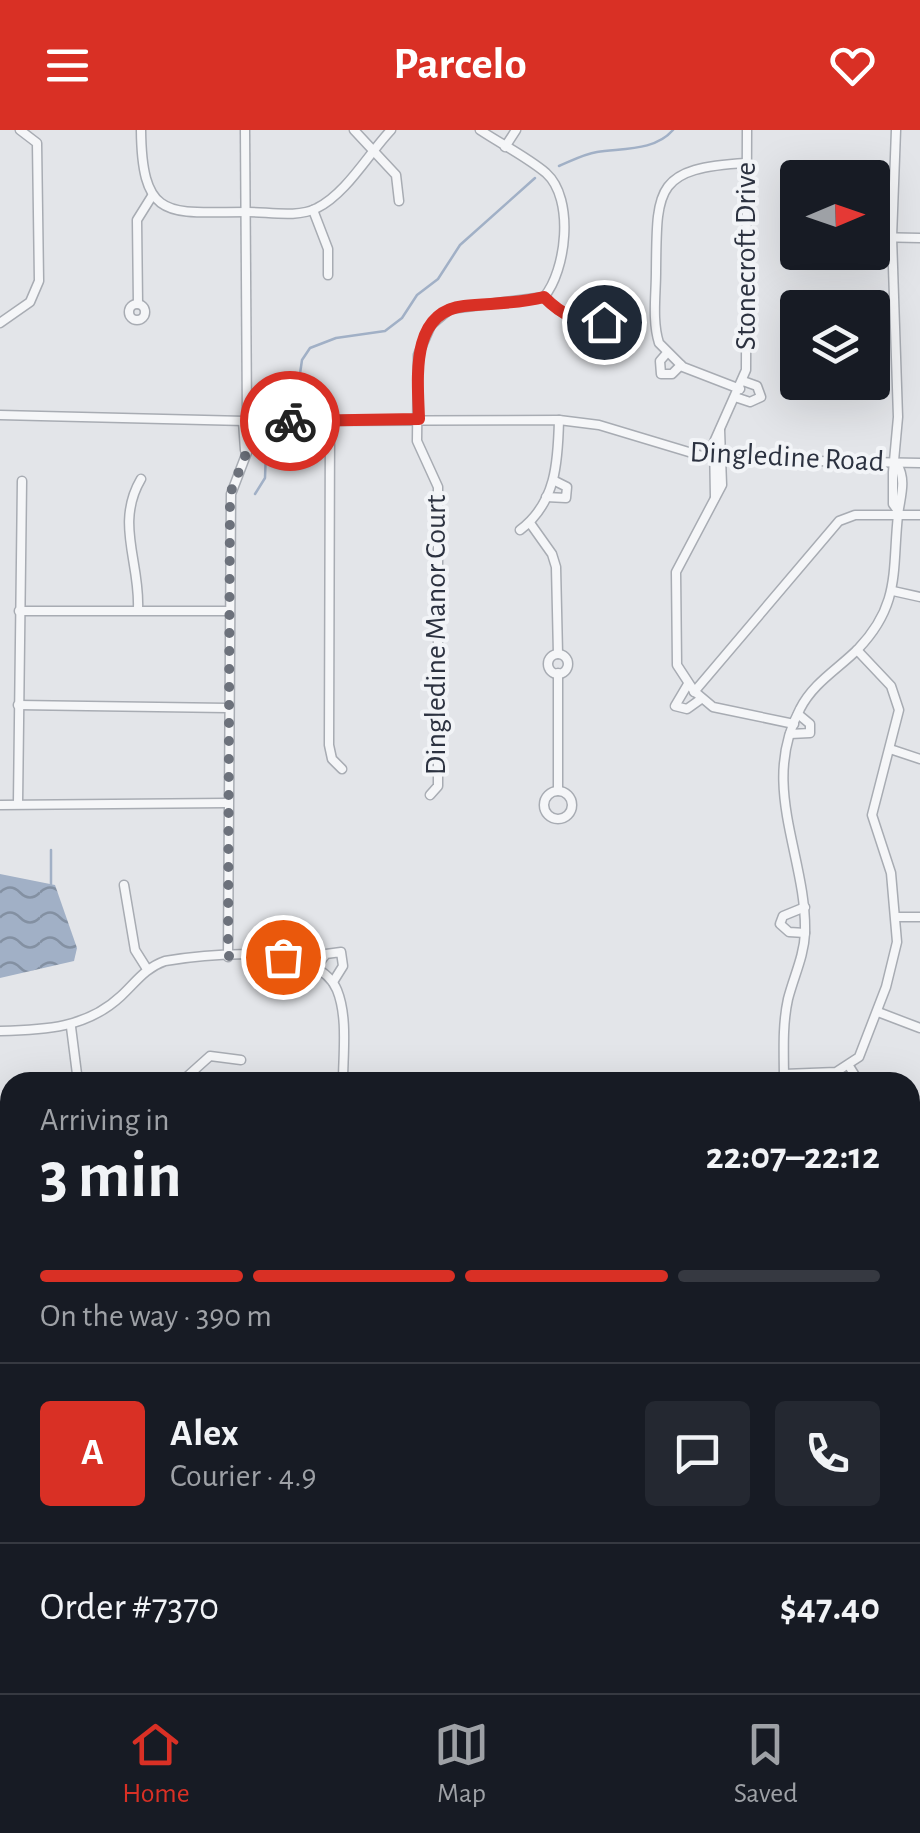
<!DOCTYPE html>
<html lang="en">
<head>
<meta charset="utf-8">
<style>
	:root { --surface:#171b24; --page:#242831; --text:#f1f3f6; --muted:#9ea1a6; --line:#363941; --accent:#d93025 }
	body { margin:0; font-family:"Alegreya Sans",sans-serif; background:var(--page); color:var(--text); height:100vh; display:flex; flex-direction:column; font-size:38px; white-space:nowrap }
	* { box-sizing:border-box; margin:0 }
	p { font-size:32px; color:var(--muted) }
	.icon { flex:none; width:55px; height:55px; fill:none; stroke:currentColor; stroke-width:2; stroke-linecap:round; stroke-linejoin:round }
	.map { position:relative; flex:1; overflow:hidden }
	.side { position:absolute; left:0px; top:942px; width:920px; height:622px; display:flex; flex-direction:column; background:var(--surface); border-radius:30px 30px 0 0; box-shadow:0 10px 40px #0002 }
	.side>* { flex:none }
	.needle { width:65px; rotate:88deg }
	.controls { position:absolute; left:780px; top:30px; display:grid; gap:20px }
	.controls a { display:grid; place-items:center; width:110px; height:110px; border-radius:10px; background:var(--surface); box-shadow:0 10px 40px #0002; font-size:50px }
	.pin { position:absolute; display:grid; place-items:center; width:85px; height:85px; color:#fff; margin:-42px; border:5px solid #fff; border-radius:50%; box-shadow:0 2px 10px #0007 }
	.courier { position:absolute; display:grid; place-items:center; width:100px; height:100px; margin:-50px; border:8px solid #d93025; border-radius:50%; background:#fff; color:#222; box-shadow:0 2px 12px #0007 }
	.summary em { font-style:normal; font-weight:700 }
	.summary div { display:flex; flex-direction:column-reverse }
	.summary { display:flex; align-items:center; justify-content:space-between; height:170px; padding:0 40px }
	h1 { font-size:65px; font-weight:700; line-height:75px }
	.bar { display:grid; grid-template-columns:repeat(4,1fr); gap:15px 10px; align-content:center; height:120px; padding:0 40px }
	.bar i { height:12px; border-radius:8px; background:var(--line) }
	.bar .current { background:var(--accent) }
	.bar p { grid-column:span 4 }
	.line { display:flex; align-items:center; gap:25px; padding:0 40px; border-top:2px solid var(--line) }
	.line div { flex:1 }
	.round { display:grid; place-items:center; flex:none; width:105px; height:105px; border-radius:10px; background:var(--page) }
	header { display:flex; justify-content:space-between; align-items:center; height:130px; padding:0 40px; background:var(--accent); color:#fff; font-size:45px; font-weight:700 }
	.tab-bar { display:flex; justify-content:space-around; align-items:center; height:140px; border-top:2px solid var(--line); background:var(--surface); font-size:28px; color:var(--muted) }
	.tab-bar a { display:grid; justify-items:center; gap:5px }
	.tab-bar .current { color:var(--accent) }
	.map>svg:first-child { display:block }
	.water { fill:url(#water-waves) }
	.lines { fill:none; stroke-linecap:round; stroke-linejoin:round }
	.stream { stroke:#a1b0c6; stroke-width:2.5 }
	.minor-casing { stroke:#a8acb3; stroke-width:11 }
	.minor { stroke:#f5f6f8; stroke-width:8 }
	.done { stroke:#6c717b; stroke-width:10; stroke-dasharray:0 18 }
	.route { stroke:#d93025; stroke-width:12 }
	.labels { text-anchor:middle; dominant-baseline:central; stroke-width:8; stroke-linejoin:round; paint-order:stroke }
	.street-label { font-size:30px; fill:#2c3240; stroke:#f2f4f7 }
</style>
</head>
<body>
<header><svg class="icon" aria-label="menu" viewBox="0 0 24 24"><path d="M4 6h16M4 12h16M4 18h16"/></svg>Parcelo<svg class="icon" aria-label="heart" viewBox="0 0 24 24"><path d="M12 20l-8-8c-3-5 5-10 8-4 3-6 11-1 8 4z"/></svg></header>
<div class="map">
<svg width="920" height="1563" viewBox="0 0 920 1563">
	<defs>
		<pattern id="water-waves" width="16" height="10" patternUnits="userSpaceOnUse" patternTransform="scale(2.5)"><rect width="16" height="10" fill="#a1b0c6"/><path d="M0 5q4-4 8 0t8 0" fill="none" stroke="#8390a2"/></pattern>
	</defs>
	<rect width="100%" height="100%" fill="#e3e5e9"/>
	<polygon class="water" points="0,744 55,755 77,818 74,831 0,848"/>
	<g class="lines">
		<g class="stream">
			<path d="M559 36C571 31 584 24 597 22 623 18 655 21 673 0"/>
			<polyline points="296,271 302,230 310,218 336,208 385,201 402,188 417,165 438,149 460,115 535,48"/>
			<polyline points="255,364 265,348 266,320"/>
			<polyline points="51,754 51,720"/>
			<polyline points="910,1440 920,1441"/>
		</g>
		<g class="minor-casing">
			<g id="minor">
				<path d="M141 0C142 93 170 82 248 82 269 82 298 88 317 78 346 64 369 23 391 0"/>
				<polyline points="245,0 247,291"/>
				<polyline points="354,0 396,45 399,71"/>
				<polyline points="896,0 892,107 898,287 893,342 893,374 898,381"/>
				<polyline points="505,17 516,0"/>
				<polyline points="313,80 328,119 328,145"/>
				<polyline points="872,107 920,108"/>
				<path d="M544 167C564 187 577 192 604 192"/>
				<polyline points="138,174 137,90 152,66"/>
				<circle cx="137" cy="182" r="8"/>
				<polyline points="0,193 30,172 39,151 37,13 20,0"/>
				<polyline points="666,224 660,231 661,244 672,244 681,235"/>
				<path d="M740 259 683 237 659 213C652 191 656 165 656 142 657 59 654 38 746 33"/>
				<polyline points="735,267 750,272 761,267 757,256 743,251"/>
				<polyline points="0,285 245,291 559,290 599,295 712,329 920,333"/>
				<polyline points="243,291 245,320"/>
				<polyline points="330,291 329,615 332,629 342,639"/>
				<polyline points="720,300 722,355 676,442 677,535 694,561 713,577 794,594"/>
				<polyline points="546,367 566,368 567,357 555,351"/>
				<polyline points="715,367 714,312 746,240 747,0"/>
				<polyline points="530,393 552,424 556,437 558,524"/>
				<path d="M520 400C556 373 558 332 559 290"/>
				<polyline points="893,461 920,467"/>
				<path d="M138 478C140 432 115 393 141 349"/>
				<polyline points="19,481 228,481"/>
				<circle cx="558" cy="534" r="10"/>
				<polyline points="688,554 675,576 687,579 701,569"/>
				<polyline points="694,562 839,391 855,385 920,385"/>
				<polyline points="18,575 227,578"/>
				<polyline points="790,604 810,603 810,594 798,584"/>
				<polyline points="890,619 920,629"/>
				<circle cx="558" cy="675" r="14"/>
				<polyline points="558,661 558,543"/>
				<path d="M430 665 438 656V357L417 311 418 225 431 195 450 179 544 167C566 141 575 69 546 43 527 27 501 14 480 0"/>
				<polyline points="18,673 22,351"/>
				<polyline points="0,675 227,673"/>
				<polyline points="124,755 135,820 147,839"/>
				<polyline points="898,787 920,787"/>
				<polyline points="805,803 789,802 780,794 783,786 805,777"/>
				<polyline points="228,827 231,364 249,317 251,291"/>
				<polyline points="317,836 326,824 341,822 343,836 333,852"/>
				<polyline points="878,882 920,898"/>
				<polyline points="71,897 78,952"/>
				<path d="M0 901C45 900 87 898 121 866 136 852 145 838 165 831 208 824 317 812 337 860 348 887 343 924 343 952"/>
				<polyline points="849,936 859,952"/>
				<polyline points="784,944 836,942 859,927 886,857 897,812 891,743 872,685 899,580 891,556 857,520"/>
				<polyline points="181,952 210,926 241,930"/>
				<path d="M784 952C784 925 782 896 788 869 794 846 804 826 805 803 807 726 759 656 800 579 813 553 838 539 858 519 901 474 892 440 898 385 900 368 907 350 897 334"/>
				<polyline points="0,1104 10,1109"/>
				<polyline points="910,1120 920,1120"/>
				<polyline points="910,1208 920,1208"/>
				<polyline points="0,1237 10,1237"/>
				<polyline points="0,1352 10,1351"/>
				<polyline points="910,1373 920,1371"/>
				<polyline points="210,1555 210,1563"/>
				<polyline points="910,1555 920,1555"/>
				<polyline points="27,1563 27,1555"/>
				<polyline points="112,1563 112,1555"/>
				<polyline points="288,1563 296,1555"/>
				<polyline points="470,1563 477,1555"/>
			</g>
		</g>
		<use href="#minor" class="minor"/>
	</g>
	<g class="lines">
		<polyline class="done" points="283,827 228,826 230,364 249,316 251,292 290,291"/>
		<path class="route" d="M290 291 419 289C418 250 409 182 464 176 492 173 517 174 544 167 564 187 577 191 604 192"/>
	</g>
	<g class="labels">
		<g class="street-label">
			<text transform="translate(746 126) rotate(-90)">Stonecroft Drive</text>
			<text transform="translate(787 327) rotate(3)">Dingledine Road</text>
			<text transform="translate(436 505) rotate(-90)">Dingledine Manor Court</text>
		</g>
	</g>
</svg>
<div class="controls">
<a><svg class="needle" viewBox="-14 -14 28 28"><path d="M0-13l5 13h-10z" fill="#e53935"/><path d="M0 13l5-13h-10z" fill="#9ea1a6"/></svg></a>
<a><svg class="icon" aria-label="layers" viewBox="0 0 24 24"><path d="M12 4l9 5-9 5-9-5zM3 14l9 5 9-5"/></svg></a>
</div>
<div class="pin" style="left:283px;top:827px;background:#ea580c"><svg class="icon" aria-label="bag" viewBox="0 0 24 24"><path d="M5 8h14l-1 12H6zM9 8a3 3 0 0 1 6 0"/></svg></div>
<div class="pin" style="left:604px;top:192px;background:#1f2937"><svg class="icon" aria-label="home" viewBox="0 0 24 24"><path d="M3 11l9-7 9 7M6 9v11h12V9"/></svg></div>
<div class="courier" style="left:290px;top:291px"><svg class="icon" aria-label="bike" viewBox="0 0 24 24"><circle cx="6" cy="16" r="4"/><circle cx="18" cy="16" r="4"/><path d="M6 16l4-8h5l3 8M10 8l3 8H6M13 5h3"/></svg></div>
<section class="side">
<div class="summary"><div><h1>3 min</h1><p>Arriving in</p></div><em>22:07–22:12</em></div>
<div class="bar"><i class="current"></i><i class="current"></i><i class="current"></i><i></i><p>On the way · 390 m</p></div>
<div class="line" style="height:180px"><b class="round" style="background:var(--accent);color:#fff">A</b><div><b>Alex</b><p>Courier · 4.9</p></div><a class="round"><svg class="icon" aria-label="chat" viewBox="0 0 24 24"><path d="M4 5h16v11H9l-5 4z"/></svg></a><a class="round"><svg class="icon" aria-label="phone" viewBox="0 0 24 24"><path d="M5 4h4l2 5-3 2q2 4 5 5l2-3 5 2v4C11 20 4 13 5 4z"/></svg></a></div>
<div class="line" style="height:130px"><div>Order #7370</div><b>$47.40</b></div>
</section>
</div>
<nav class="tab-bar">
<a class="current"><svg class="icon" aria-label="home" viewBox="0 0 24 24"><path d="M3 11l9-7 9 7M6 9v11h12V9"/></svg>Home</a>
<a><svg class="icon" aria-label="map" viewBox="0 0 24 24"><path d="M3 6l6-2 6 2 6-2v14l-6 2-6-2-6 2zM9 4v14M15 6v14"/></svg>Map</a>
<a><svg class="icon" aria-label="saved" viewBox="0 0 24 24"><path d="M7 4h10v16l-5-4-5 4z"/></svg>Saved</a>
</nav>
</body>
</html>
